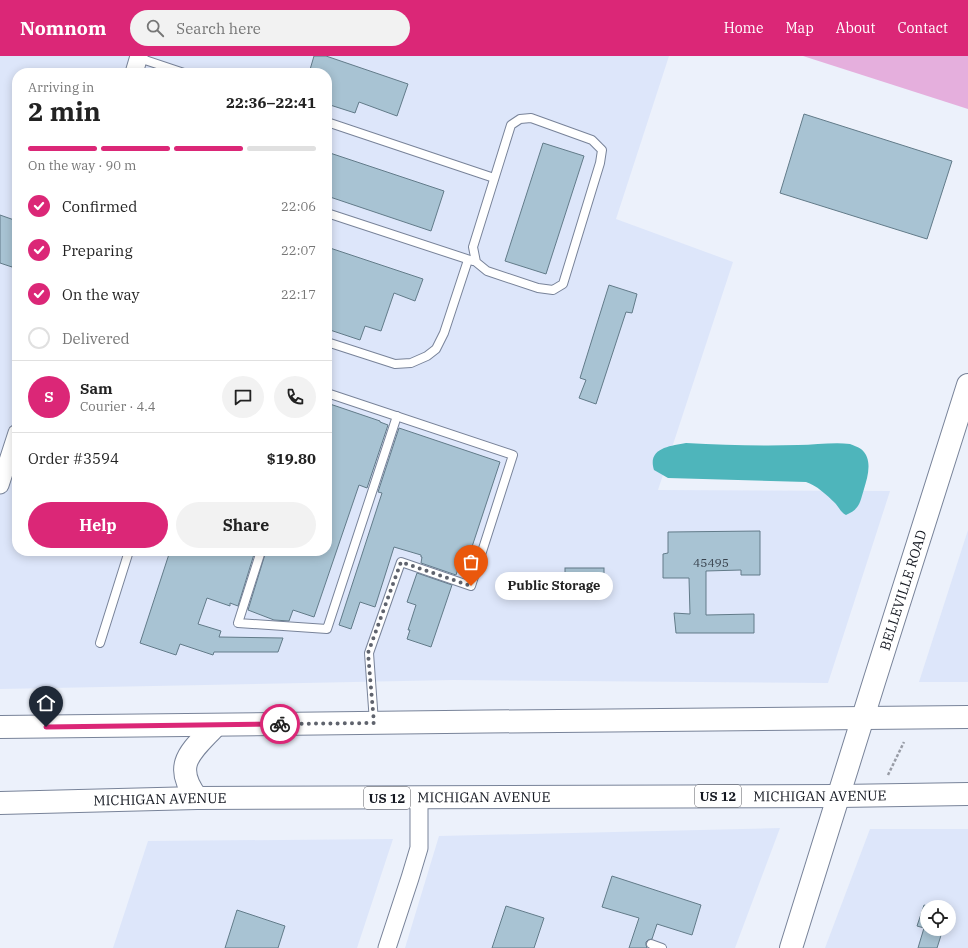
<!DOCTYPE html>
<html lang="en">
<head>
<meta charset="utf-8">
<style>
	:root { --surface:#fff; --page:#f2f2f2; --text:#222; --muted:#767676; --line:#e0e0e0; --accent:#db2777 }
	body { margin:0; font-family:"IBM Plex Serif",serif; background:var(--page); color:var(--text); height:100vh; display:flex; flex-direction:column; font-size:15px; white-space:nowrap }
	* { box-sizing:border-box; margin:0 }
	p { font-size:13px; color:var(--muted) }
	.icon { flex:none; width:22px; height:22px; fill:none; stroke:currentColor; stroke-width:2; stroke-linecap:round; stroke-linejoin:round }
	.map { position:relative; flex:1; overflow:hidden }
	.side { position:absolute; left:12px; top:12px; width:320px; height:488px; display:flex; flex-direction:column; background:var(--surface); border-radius:16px; box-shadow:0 2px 10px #0003 }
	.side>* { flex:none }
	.controls { position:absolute; left:920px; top:844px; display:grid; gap:8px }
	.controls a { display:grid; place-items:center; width:36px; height:36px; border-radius:50%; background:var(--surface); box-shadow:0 2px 10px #0003; font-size:20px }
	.pin { position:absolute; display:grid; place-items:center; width:34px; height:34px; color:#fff; margin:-41px -17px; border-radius:50% 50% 50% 0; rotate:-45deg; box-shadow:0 0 4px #0007 }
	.pin .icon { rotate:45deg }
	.courier { position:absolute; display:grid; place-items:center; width:40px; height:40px; margin:-20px; border:3px solid #db2777; border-radius:50%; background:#fff; color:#222; box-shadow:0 1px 5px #0007 }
	.bubble { position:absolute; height:28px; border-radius:14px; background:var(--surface); box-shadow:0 2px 10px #0003; font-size:13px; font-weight:700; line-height:28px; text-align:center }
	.summary em { font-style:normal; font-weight:700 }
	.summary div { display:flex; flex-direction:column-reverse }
	.summary { display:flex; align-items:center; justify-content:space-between; height:68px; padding:0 16px }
	h1 { font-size:26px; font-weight:700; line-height:30px }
	.bar { display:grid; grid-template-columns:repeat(4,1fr); gap:6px 4px; align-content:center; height:48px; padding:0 16px }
	.bar i { height:5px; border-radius:3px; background:var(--line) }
	.bar .current { background:var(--accent) }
	.bar p { grid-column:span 4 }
	.line { display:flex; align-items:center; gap:10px; padding:0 16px; border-top:1px solid var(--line) }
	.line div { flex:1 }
	.round { display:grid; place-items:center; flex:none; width:42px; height:42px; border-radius:21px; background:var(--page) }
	ol { padding:0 16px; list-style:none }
	li { display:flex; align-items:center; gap:12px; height:44px }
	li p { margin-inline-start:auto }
	li .icon { padding:4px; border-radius:50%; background:var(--accent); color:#fff; stroke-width:4 }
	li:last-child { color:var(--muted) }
	li i { width:22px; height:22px; border:2px solid var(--line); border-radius:50% }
	.primary-button { display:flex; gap:8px; margin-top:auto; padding:8px 16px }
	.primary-button a { flex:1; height:46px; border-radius:24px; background:var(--accent); color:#fff; font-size:16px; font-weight:700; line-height:46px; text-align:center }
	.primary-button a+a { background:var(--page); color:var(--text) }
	header { display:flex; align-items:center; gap:24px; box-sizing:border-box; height:56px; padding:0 20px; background:var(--accent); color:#fff }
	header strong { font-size:19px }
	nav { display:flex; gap:22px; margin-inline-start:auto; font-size:14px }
	.search { width:280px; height:36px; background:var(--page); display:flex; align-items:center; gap:10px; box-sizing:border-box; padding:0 14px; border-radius:22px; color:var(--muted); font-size:15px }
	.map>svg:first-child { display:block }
	.built { fill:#dde6fa; fill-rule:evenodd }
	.green { fill:#e5afdd }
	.water { fill:#4eb5bb }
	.building { fill:#a8c3d3; stroke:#627b89 }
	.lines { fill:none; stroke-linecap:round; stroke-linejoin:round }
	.service-casing { stroke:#788399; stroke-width:10 }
	.minor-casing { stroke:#788399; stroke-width:19 }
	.secondary-casing { stroke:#788399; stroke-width:24 }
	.primary-casing { stroke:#788399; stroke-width:24 }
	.path { stroke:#989ca6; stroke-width:2.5; stroke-dasharray:3 2; stroke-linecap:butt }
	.service { stroke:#fff; stroke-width:8 }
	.minor { stroke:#fff; stroke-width:17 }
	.secondary { stroke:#fff; stroke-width:22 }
	.primary { stroke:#fff; stroke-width:22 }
	.done { stroke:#5f636d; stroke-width:4; stroke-dasharray:0 7.2 }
	.route { stroke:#db2777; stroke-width:5 }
	.labels { text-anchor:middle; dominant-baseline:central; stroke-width:3; stroke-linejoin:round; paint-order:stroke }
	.number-label { font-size:12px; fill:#38424d }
	.shield { fill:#fefefe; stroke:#5a5c63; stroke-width:1 }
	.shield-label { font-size:13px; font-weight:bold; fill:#131720 }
	.street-label { font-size:14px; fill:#131720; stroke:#fefefe }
</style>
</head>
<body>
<header>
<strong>Nomnom</strong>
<div class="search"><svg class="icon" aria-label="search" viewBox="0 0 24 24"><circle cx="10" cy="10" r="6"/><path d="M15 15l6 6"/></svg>Search here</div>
<nav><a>Home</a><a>Map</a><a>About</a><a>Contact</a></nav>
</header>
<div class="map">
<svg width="968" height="892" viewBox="0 0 968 892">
	<rect width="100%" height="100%" fill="#ecf1fb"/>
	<g class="built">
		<path d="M0 0H669L616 163 733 206 658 434 890 435 828 627 453 624 0 633ZM17 17H327V495H17Z"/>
		<polygon points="968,474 968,626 919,626"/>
		<polygon points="780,772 735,892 405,892 439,780"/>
		<path d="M870 773H968V892H825ZM927 851H949V873H927Z"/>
		<polygon points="393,783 357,892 113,892 148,785"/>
	</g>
	<polygon class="green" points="803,0 968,0 968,53"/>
	<path class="water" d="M686 387C724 389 761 390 798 389 816 389 833 386 850 388 853 389 858 391 861 393 873 403 868 420 864 433 860 446 860 453 846 459 841 457 839 451 835 447 827 439 816 429 806 426L668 422 654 414C647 392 670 390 686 387Z"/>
	<g class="building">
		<polygon points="314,0 326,0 408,28 397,60 359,46 355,57 327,48 327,17 309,17"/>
		<polygon points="804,58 952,105 927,183 780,137"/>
		<polygon points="543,87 584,100 546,218 505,205"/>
		<polygon points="327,96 444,135 431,175 327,140"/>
		<polygon points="0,159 17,165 17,195 12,211 0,207"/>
		<polygon points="327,191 423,223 415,245 394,237 381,275 365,270 360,284 327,273"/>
		<polygon points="609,229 637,238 632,257 626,256 596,348 579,342 586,324 580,322"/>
		<polygon points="327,347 380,365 380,366 388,369 367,432 359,429 314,561 293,554 289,565 274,564 248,554 266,495 327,495"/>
		<polygon points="399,372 500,406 464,515 458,513 456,519 421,507 422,501 421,501 421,499 394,491 375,551 360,546 351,573 339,569 382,437 378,436"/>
		<polygon points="760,475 760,519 741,519 741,514 706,515 706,559 754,558 754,577 676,577 674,557 690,558 689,522 663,522 663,498 668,497 668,476"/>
		<polygon points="170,495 255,495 238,550 230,547 230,550 207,542 198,568 221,575 219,581 283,582 278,596 214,596 213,599 180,588 176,599 140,587"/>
		<rect x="565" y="512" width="39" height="26"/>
		<polygon points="417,517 452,529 431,591 407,583 410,574 408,574 416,549 407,546"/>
		<polygon points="612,820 701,849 692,879 657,868 652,883 648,884 646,886 646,889 647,892 629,892 639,862 602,851"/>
		<polygon points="924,849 931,851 927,851 927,873 943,873 937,892 918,892 924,872 917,870"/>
		<polygon points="506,850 544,862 534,892 492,892"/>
		<polygon points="237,854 285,870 278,892 225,892"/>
	</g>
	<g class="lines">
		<g class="service-casing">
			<g id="service">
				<polyline points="139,2 184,17"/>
				<polygon points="531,62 592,84 602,94 600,107 563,228 553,234 538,232 487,215 476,206 473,191 511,69 520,63"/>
				<polyline points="327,66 494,122"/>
				<polyline points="327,157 473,205"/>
				<polyline points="327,286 395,308 411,307 427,300 436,293 444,277 468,204"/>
				<polyline points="327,337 513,399 471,530 401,506 369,597 374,666"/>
				<polyline points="261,495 238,567 327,573 397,360"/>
				<polyline points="100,587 129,495"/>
				<polyline points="651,888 662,892"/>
			</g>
		</g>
		<g class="minor-casing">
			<g id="minor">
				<polyline points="134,17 139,0"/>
				<polyline points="0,429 17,377"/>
				<polyline points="387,892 410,822 419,792 419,742"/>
			</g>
		</g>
		<g class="secondary-casing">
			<g id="secondary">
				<path id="s1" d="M791 892 874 626 968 329"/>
			</g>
		</g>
		<g class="primary-casing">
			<g id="primary">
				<path d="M0 671C323 668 645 663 968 661"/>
				<path d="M197 742C171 708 192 695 216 669"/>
				<path id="s2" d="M0 747 197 742 839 740 968 738"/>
			</g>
		</g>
		<polyline class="path" points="888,719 904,686"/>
		<use href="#service" class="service"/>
		<use href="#minor" class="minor"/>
		<use href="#secondary" class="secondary"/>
		<use href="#primary" class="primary"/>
	</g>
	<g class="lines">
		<polyline class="done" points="280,668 374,667 368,597 401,506 471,530"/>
		<polyline class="route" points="46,671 280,668"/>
	</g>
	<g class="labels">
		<g class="number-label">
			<text x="711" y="506">45495</text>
		</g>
		<g class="shield">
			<rect x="695" y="729" width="46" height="22" rx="3"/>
			<rect x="364" y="731" width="46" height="22" rx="3"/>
		</g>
		<g class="shield-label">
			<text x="718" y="740">US 12</text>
			<text x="387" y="742">US 12</text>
		</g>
		<g class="street-label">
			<text stroke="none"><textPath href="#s1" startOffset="375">BELLEVILLE ROAD</textPath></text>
			<text stroke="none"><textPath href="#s2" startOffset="820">MICHIGAN AVENUE</textPath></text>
			<text stroke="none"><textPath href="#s2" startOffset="484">MICHIGAN AVENUE</textPath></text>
			<text stroke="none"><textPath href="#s2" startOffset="160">MICHIGAN AVENUE</textPath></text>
		</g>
	</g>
</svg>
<div class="controls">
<a><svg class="icon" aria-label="locate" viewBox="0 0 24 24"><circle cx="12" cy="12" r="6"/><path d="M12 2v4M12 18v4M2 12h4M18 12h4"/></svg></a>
</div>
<div class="pin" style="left:471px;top:530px;background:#ea580c"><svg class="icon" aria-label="bag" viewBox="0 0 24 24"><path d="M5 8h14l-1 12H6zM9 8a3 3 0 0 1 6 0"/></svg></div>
<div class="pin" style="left:46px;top:671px;background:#1f2937"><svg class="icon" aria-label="home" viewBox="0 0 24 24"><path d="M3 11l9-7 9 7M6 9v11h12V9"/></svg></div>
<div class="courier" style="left:280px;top:668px"><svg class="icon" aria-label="bike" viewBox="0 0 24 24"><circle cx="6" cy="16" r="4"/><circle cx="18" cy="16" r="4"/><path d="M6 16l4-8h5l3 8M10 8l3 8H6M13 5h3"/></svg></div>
<div class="bubble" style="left:495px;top:516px;width:118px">Public Storage</div>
<section class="side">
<div class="summary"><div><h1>2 min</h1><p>Arriving in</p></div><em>22:36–22:41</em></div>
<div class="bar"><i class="current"></i><i class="current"></i><i class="current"></i><i></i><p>On the way · 90 m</p></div>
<ol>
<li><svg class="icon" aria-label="check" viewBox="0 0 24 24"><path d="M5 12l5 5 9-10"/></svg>Confirmed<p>22:06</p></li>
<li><svg class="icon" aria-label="check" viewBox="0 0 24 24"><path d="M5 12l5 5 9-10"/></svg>Preparing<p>22:07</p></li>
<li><svg class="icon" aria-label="check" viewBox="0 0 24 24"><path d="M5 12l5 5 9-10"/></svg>On the way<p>22:17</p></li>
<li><i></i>Delivered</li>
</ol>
<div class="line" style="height:72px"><b class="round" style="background:var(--accent);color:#fff">S</b><div><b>Sam</b><p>Courier · 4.4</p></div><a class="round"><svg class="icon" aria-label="chat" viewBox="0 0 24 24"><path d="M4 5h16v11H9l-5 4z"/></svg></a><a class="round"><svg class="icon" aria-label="phone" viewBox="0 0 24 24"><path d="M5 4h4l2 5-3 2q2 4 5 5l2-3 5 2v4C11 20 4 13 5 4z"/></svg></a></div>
<div class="line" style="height:52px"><div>Order #3594</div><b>$19.80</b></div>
<div class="primary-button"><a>Help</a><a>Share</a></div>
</section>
</div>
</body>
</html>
